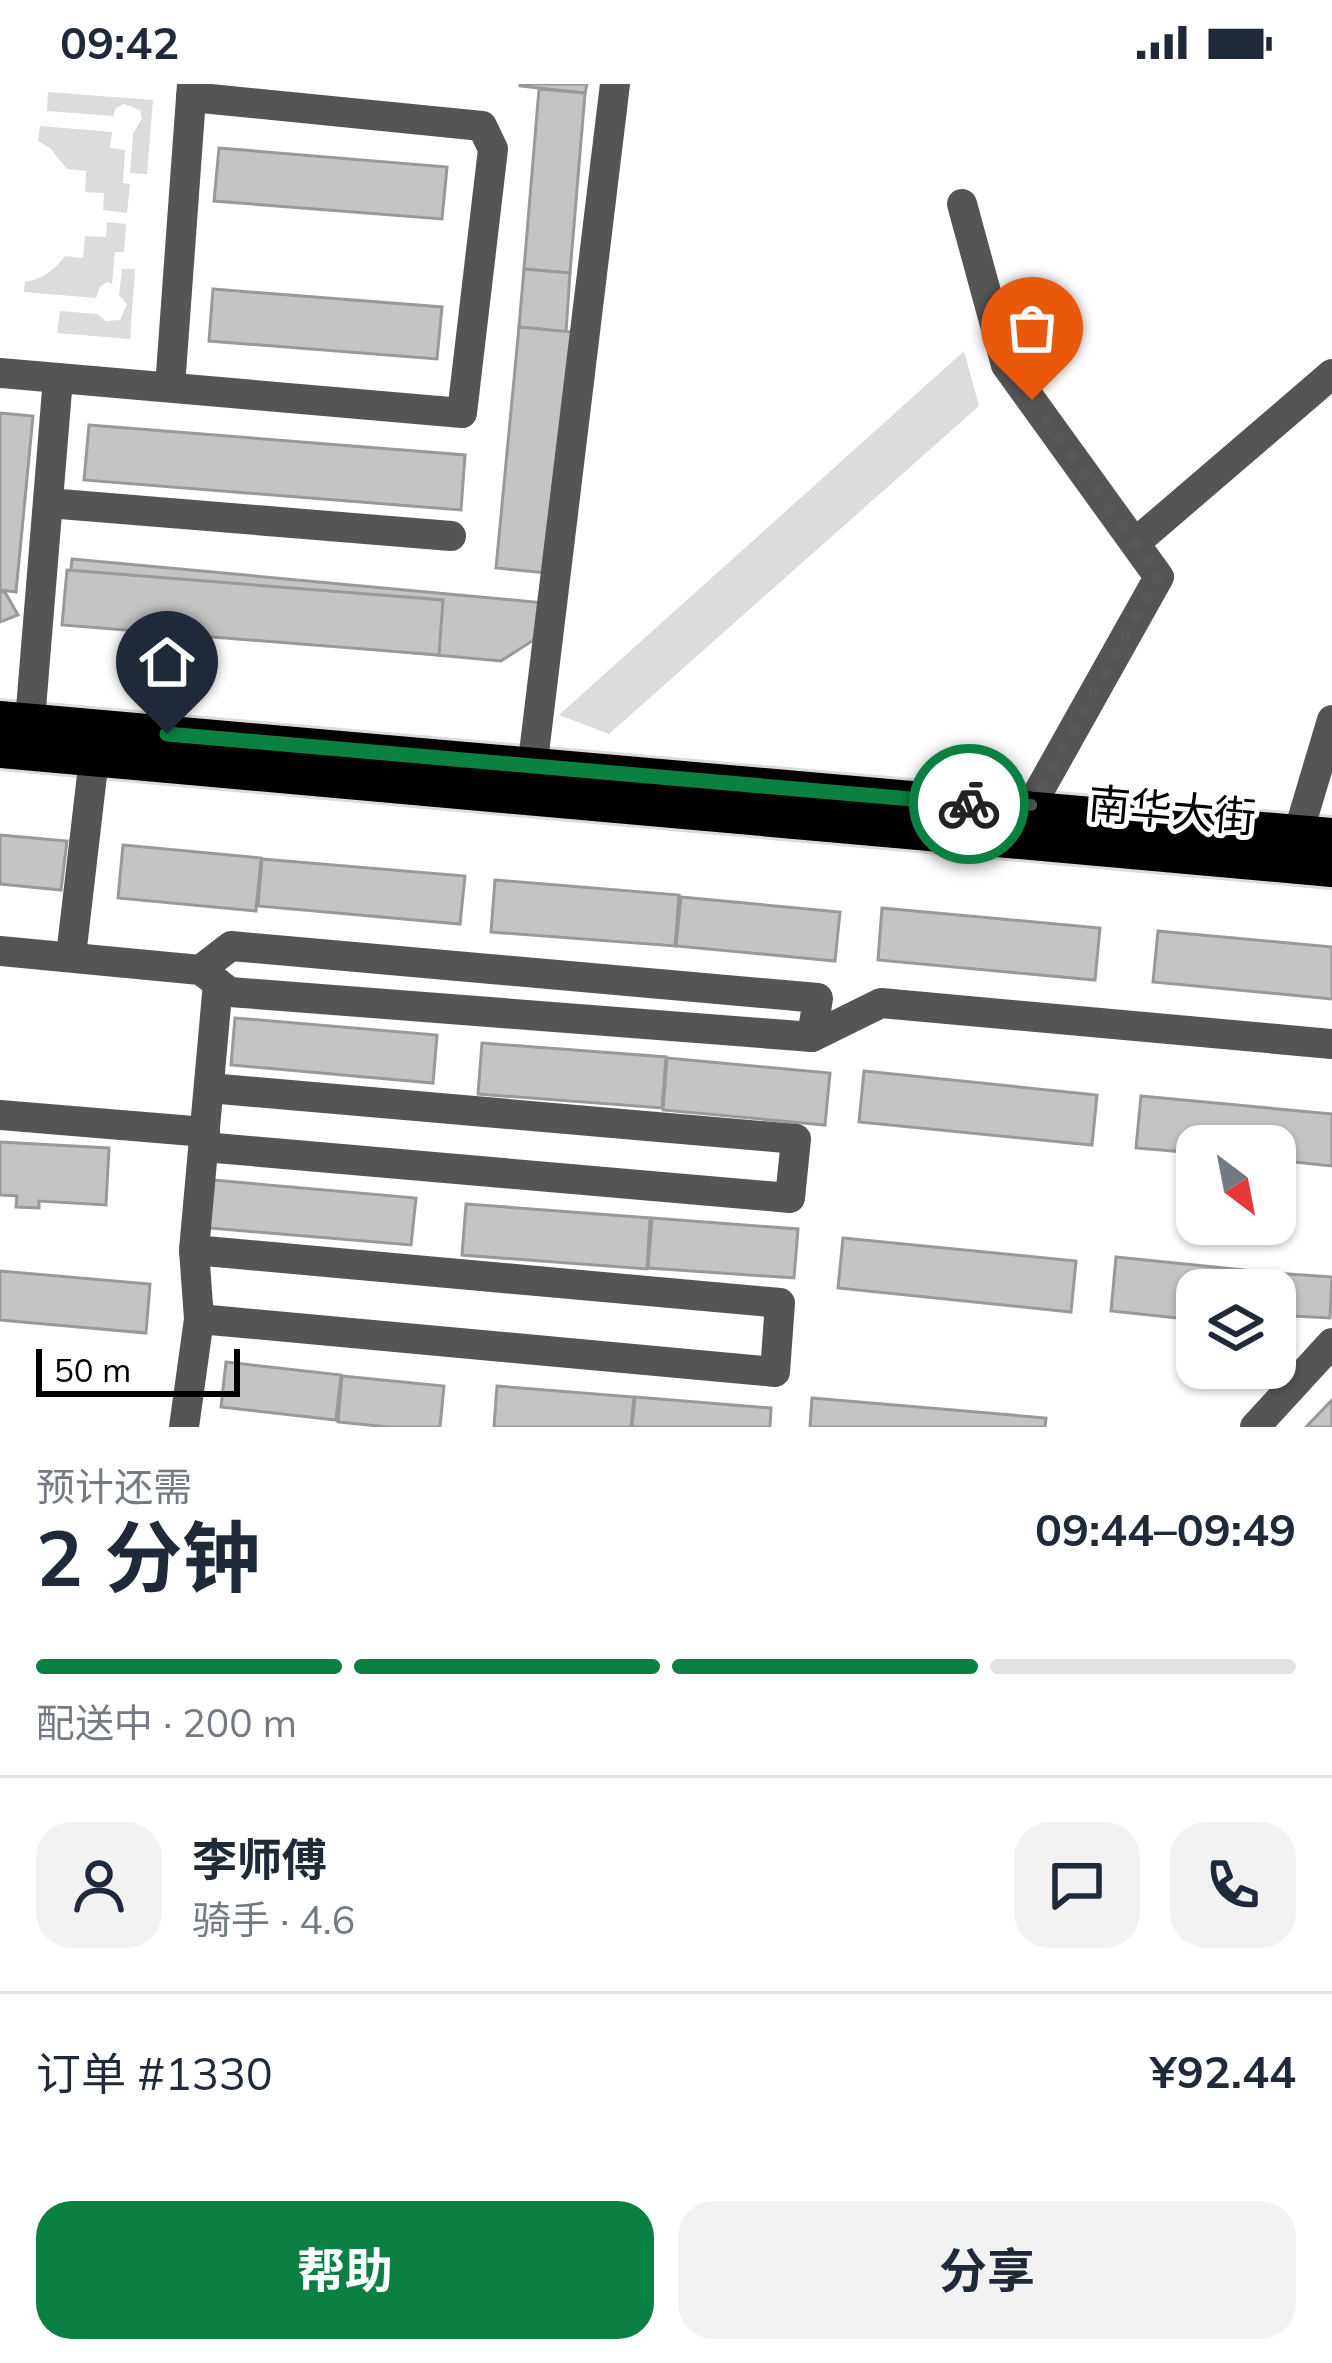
<!DOCTYPE html>
<html lang="zh">
<head>
<meta charset="utf-8">
<style>
	:root { --surface:#fff; --page:#f2f2f3; --text:#1f2937; --muted:#747a83; --line:#e0e1e3; --accent:#0b8043 }
	body { margin:0; font-family:Mulish,"Noto Sans SC",sans-serif; background:var(--page); color:var(--text); height:100vh; display:flex; flex-direction:column; font-size:45px; white-space:nowrap }
	* { box-sizing:border-box; margin:0 }
	p { font-size:39px; color:var(--muted) }
	.icon { flex:none; width:66px; height:66px; fill:none; stroke:currentColor; stroke-width:2; stroke-linecap:round; stroke-linejoin:round }
	.map { position:relative; height:1343px; overflow:hidden }
	.sheet { display:flex; flex-direction:column; background:var(--surface); flex:1 }
	.sheet>* { flex:none }
	.needle { width:78px; rotate:148deg }
	.fabs { position:absolute; left:1176px; top:1041px; display:grid; gap:24px }
	.fabs a { display:grid; place-items:center; width:120px; height:120px; border-radius:24px; background:var(--surface); box-shadow:0 3px 9px #0004; font-size:60px }
	.scale { position:absolute; left:36px; bottom:30px; width:204px; box-sizing:border-box; padding-left:12px; border:6px solid #000; border-top:0; font-size:33px; line-height:42px; white-space:nowrap; color:#000; -webkit-text-stroke:9px #fff; paint-order:stroke }
	.pin { position:absolute; display:grid; place-items:center; width:102px; height:102px; color:#fff; margin:-123px -51px; border-radius:50% 50% 50% 0; rotate:-45deg; box-shadow:0 0 12px #0007 }
	.pin .icon { rotate:45deg }
	.courier { position:absolute; display:grid; place-items:center; width:120px; height:120px; margin:-60px; border:9px solid #0b8043; border-radius:50%; background:#fff; color:#222; box-shadow:0 3px 15px #0007 }
	.summary em { font-style:normal; font-weight:700 }
	.summary div { display:flex; flex-direction:column-reverse }
	.summary { display:flex; align-items:center; justify-content:space-between; height:204px; padding:0 36px }
	h1 { font-size:78px; font-weight:700; line-height:90px }
	.bar { display:grid; grid-template-columns:repeat(4,1fr); gap:18px 12px; align-content:center; height:144px; padding:0 36px }
	.bar i { height:15px; border-radius:9px; background:var(--line) }
	.bar .current { background:var(--accent) }
	.bar p { grid-column:span 4 }
	.line { display:flex; align-items:center; gap:30px; padding:0 36px; border-top:3px solid var(--line) }
	.line div { flex:1 }
	.round { display:grid; place-items:center; flex:none; width:126px; height:126px; border-radius:36px; background:var(--page) }
	.cta { display:flex; gap:24px; margin-top:auto; padding:24px 36px }
	.cta a { flex:1; height:138px; border-radius:36px; background:var(--accent); color:#fff; font-size:48px; font-weight:700; line-height:138px; text-align:center }
	.cta a+a { background:var(--page); color:var(--text) }
	.status { display:flex; justify-content:space-between; align-items:center; height:84px; padding:0 60px; background:var(--surface); direction:ltr }
	.status svg { height:33px; fill:currentColor }
	.map>svg:first-child { display:block }
	.green { fill:#dcdcdc }
	.building { fill:#c4c4c4; stroke:#999; stroke-width:3 }
	.lines { fill:none; stroke-linecap:round; stroke-linejoin:round }
	.highway-casing { stroke:#dbdbdb; stroke-width:42 }
	.minor { stroke:#555; stroke-width:30 }
	.highway { stroke:#000; stroke-width:36 }
	.done { stroke:#595959; stroke-width:12; stroke-dasharray:0 21.6 }
	.route { stroke:#0b8043; stroke-width:15 }
	.labels { text-anchor:middle; dominant-baseline:central; stroke-width:10; stroke-linejoin:round; paint-order:stroke }
	.street-label { font-size:42px; fill:#000; stroke:#fff }
</style>
</head>
<body>
<div class="status"><b>09:42</b><svg viewBox="0 0 49 12"><path d="M0 12V9h3v3zM5 12V6h3v6zM10 12V3h3v9zM15 12V0h3v12zM26 1h20v11H26zM47 4h2v5h-2z"/></svg></div>
<div class="map">
<svg width="1332" height="1343" viewBox="0 0 1332 1343">
	<rect width="100%" height="100%" fill="#fff"/>
	<g class="green">
		<polygon points="48,8 153,16 147,90 130,89 133,50 142,34 140,26 124,20 116,24 113,32 47,27"/>
		<polygon points="40,42 112,48 110,64 125,66 123,99 130,100 127,129 103,126 104,109 85,108 86,87 67,85 50,64 38,57"/>
		<path d="M107 138 126 140 124 168H115L112 200 107 198 100 203 96 214 24 208 25 198C42 195 55 186 65 172L83 174 85 152 106 153Z"/>
		<polygon points="122,185 135,185 130,255 57,249 60,227 97,230 106,237 120,236 127,220 119,211"/>
		<polygon points="964,267 979,322 609,650 559,631"/>
	</g>
	<g class="building">
		<polygon points="520,0 587,0 585,9 520,2"/>
		<polygon points="539,5 585,9 570,189 524,185"/>
		<polygon points="219,64 447,83 442,135 214,117"/>
		<polygon points="524,185 570,189 566,248 519,243"/>
		<polygon points="213,205 442,223 437,275 209,257"/>
		<polygon points="519,243 572,248 549,489 496,484"/>
		<polygon points="0,329 33,332 16,508 0,506"/>
		<polygon points="89,341 465,371 461,426 84,396"/>
		<polygon points="72,475 545,519 543,550 501,577 66,537"/>
		<polygon points="67,486 443,516 439,571 62,541"/>
		<polygon points="0,508 5,508 18,531 0,538"/>
		<polygon points="0,751 67,757 61,806 0,800"/>
		<polygon points="123,761 261,774 256,827 118,814"/>
		<polygon points="262,775 465,792 460,840 258,822"/>
		<polygon points="495,796 679,811 675,862 491,848"/>
		<polygon points="681,813 840,828 835,877 676,862"/>
		<polygon points="882,824 1100,844 1095,896 878,876"/>
		<polygon points="1158,847 1332,863 1332,915 1153,898"/>
		<polygon points="235,934 437,951 433,999 231,981"/>
		<polygon points="482,959 666,973 662,1024 478,1010"/>
		<polygon points="667,974 830,989 825,1041 663,1026"/>
		<polygon points="864,987 1097,1011 1092,1061 859,1038"/>
		<polygon points="1141,1012 1332,1030 1332,1082 1275,1076 1275,1062 1197,1062 1197,1069 1136,1064"/>
		<polygon points="0,1058 109,1064 106,1121 39,1117 39,1124 16,1123 17,1112 0,1111"/>
		<polygon points="213,1096 416,1114 411,1161 209,1144"/>
		<polygon points="466,1120 650,1134 647,1185 462,1171"/>
		<polygon points="652,1134 798,1145 794,1194 648,1184"/>
		<polygon points="843,1154 1076,1177 1071,1228 838,1204"/>
		<polygon points="1116,1173 1245,1186 1243,1206 1197,1206 1197,1236 1111,1227"/>
		<polygon points="0,1187 150,1200 146,1249 0,1236"/>
		<polygon points="1246,1187 1332,1193 1330,1234 1275,1231 1275,1206 1245,1206"/>
		<polygon points="226,1278 341,1291 336,1336 221,1323"/>
		<polygon points="342,1292 444,1302 440,1343 388,1343 338,1338"/>
		<polygon points="497,1302 634,1313 631,1343 494,1343"/>
		<polygon points="635,1313 771,1324 770,1343 632,1343"/>
		<polygon points="812,1314 1046,1334 1045,1343 810,1343"/>
		<polygon points="1332,1316 1332,1343 1306,1343"/>
	</g>
	<g class="lines">
		<g class="highway-casing">
			<g id="highway">
				<polyline points="0,635 1332,752"/>
				<polyline points="0,666 1332,785"/>
			</g>
		</g>
		<g class="minor">
			<polyline points="962,120 1006,281 1159,493 1020,741"/>
			<polyline points="0,289 462,329 493,65 482,42 191,13"/>
			<polyline points="170,303 192,0"/>
			<polyline points="48,419 451,452"/>
			<polyline points="1135,459 1332,290"/>
			<polyline points="30,637 58,294"/>
			<polyline points="530,702 615,0"/>
			<polyline points="1292,770 1332,636"/>
			<polyline points="0,867 200,886 230,908 812,953 818,914 231,862 200,886"/>
			<polyline points="71,872 94,674"/>
			<polyline points="812,953 881,919 1332,960"/>
			<polyline points="0,1031 205,1048"/>
			<polyline points="204,1063 790,1114 796,1055 209,1004"/>
			<polyline points="194,1166 780,1219 775,1288 199,1235"/>
			<polyline points="184,1343 199,1235 194,1166 218,899"/>
			<polyline points="1255,1343 1332,1259"/>
		</g>
		<use href="#highway" class="highway"/>
	</g>
	<g class="lines">
		<polyline class="done" points="969,720 1029,725 1159,493 1032,316"/>
		<polyline class="route" points="167,650 969,720"/>
	</g>
	<g class="labels">
		<g class="street-label">
			<text transform="translate(1172 726) rotate(5)">南华大街</text>
		</g>
	</g>
</svg>
<div class="fabs">
<a><svg class="needle" viewBox="-14 -14 28 28"><path d="M0-13l5 13h-10z" fill="#e53935"/><path d="M0 13l5-13h-10z" fill="#747a83"/></svg></a>
<a><svg class="icon" aria-label="layers" viewBox="0 0 24 24"><path d="M12 4l9 5-9 5-9-5zM3 14l9 5 9-5"/></svg></a>
</div>
<div class="scale">50 m</div>
<div class="pin" style="left:1032px;top:316px;background:#ea580c"><svg class="icon" aria-label="bag" viewBox="0 0 24 24"><path d="M5 8h14l-1 12H6zM9 8a3 3 0 0 1 6 0"/></svg></div>
<div class="pin" style="left:167px;top:650px;background:#1f2937"><svg class="icon" aria-label="home" viewBox="0 0 24 24"><path d="M3 11l9-7 9 7M6 9v11h12V9"/></svg></div>
<div class="courier" style="left:969px;top:720px"><svg class="icon" aria-label="bike" viewBox="0 0 24 24"><circle cx="6" cy="16" r="4"/><circle cx="18" cy="16" r="4"/><path d="M6 16l4-8h5l3 8M10 8l3 8H6M13 5h3"/></svg></div>
</div>
<section class="sheet">
<div class="summary"><div><h1>2 分钟</h1><p>预计还需</p></div><em>09:44–09:49</em></div>
<div class="bar"><i class="current"></i><i class="current"></i><i class="current"></i><i></i><p>配送中 · 200 m</p></div>
<div class="line" style="height:216px"><a class="round"><svg class="icon" aria-label="person" viewBox="0 0 24 24"><circle cx="12" cy="8" r="4"/><path d="M4 21q1-7 8-7t8 7"/></svg></a><div><b>李师傅</b><p>骑手 · 4.6</p></div><a class="round"><svg class="icon" aria-label="chat" viewBox="0 0 24 24"><path d="M4 5h16v11H9l-5 4z"/></svg></a><a class="round"><svg class="icon" aria-label="phone" viewBox="0 0 24 24"><path d="M5 4h4l2 5-3 2q2 4 5 5l2-3 5 2v4C11 20 4 13 5 4z"/></svg></a></div>
<div class="line" style="height:156px"><div>订单 #1330</div><b>¥92.44</b></div>
<div class="cta"><a>帮助</a><a>分享</a></div>
</section>
</body>
</html>
